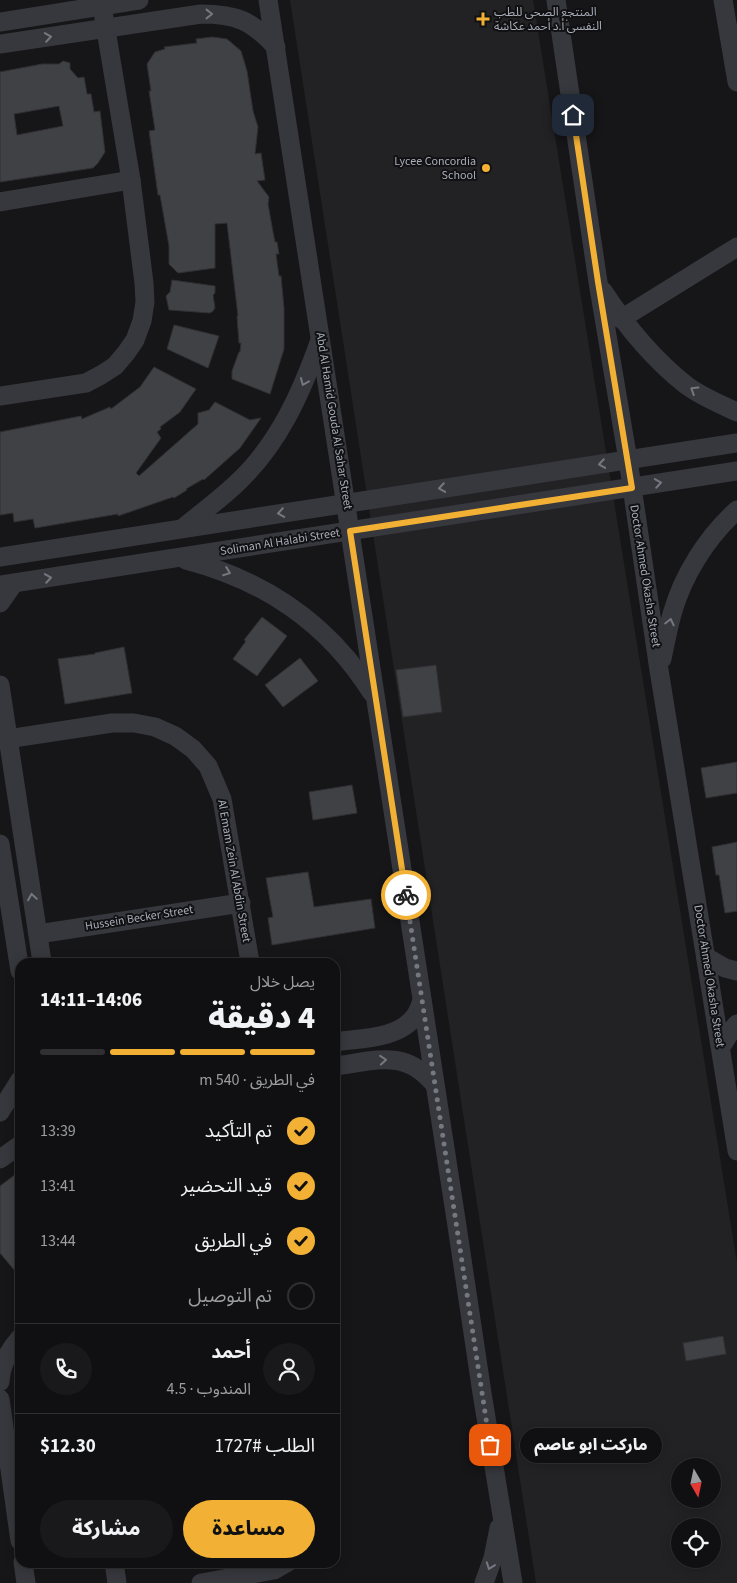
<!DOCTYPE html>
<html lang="ar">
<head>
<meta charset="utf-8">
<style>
	:root { --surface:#101012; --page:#19191b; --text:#f1f3f6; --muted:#9c9d9f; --line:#303032; --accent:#f2b134 }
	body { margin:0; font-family:"Source Sans 3","Noto Sans Arabic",sans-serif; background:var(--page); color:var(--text); direction:rtl; height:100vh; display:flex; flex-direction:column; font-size:19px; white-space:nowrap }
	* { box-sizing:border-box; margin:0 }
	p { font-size:16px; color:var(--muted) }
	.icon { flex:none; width:28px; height:28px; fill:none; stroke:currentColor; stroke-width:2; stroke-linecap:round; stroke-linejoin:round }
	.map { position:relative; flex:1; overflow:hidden; direction:ltr }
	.panel { position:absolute; left:15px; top:958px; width:325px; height:610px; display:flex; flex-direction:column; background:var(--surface); border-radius:15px; box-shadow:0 2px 12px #0003,0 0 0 1px var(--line); direction:rtl }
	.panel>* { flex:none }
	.needle { width:32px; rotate:171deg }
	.tools { position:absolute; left:671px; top:1458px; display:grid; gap:10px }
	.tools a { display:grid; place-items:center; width:50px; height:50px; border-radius:50%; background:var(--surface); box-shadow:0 2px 12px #0003,0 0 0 1px var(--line); font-size:25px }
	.pin { position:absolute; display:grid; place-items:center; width:42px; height:42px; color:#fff; margin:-21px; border-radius:10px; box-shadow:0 2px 8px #0006 }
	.courier { position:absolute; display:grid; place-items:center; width:50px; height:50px; margin:-25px; border:4px solid #f2b134; border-radius:50%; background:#fff; color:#222; box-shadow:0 1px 6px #0007 }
	.bubble { position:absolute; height:35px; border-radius:18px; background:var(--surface); box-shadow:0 2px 12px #0003,0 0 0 1px var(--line); font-size:16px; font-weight:800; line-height:35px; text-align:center; direction:rtl }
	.head em { font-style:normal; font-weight:800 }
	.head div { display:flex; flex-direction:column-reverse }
	.head { display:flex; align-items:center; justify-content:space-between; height:85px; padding:0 25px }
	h1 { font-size:32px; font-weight:800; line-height:38px }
	.bar { display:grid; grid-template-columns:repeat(4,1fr); gap:8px 5px; align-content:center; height:60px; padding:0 25px }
	.bar i { height:6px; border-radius:4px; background:var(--line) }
	.bar .selected { background:var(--accent) }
	.bar p { grid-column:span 4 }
	.line { display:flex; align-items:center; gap:12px; padding:0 25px; border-top:1px solid var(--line) }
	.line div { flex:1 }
	.round { display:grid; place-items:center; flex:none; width:52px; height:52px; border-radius:26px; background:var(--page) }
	ol { padding:0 25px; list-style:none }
	li { display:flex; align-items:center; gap:15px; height:55px }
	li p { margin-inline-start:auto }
	li .icon { padding:5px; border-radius:50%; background:var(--accent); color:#111; stroke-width:4 }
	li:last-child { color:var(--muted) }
	li i { width:28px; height:28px; border:2px solid var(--line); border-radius:50% }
	.action { display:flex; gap:10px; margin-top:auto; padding:10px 25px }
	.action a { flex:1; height:58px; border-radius:30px; background:var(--accent); color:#111; font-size:20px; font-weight:800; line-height:58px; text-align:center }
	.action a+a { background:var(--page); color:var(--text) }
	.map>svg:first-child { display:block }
	.built { fill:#222225; fill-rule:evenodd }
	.building { fill:#404145; stroke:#303034; fill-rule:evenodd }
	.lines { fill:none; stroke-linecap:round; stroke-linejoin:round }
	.minor { stroke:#37383d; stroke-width:19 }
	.oneway { stroke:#757881 }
	.done { stroke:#757880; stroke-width:5; stroke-dasharray:0 9 }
	.route { stroke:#f2b134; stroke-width:6 }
	.poi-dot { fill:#f2b134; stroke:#111113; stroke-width:2 }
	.labels { text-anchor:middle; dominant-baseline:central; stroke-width:4; stroke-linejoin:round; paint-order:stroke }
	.poi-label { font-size:12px; fill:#a8adb8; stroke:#111113; text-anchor:start }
	.street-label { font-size:12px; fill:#a8adb8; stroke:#111113 }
</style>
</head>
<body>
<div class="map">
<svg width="737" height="1583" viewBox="0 0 737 1583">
	<rect width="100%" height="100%" fill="#161618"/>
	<path class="built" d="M290 0H533L737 1263V1583H536ZM680 1466H712V1499H680ZM680 1526H712V1559H680Z"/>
	<g class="building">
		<polygon points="212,37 227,39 241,51 247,71 253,111 258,127 255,154 261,153 265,180 257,181 269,197 268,204 273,232 275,242 277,242 279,254 276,254 279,276 281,276 284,308 284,349 270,394 232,379 232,371 239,352 240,352 241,343 239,343 237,316 238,316 227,223 215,224 215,268 178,273 169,264 169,246 160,195 158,195 149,131 155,130 149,91 151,91 147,64 155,52 165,49 164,47 197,43 196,39"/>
		<path d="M63 61 70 63V69L78 78 84 77 87 94H91L94 112 100 111 105 152 98 163 93 168 0 182V72L42 64H59ZM59 106 63 126 17 135 14 114Z"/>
		<polygon points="172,280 215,286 215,293 213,295 215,308 213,311 210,313 169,310 166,296 170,292"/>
		<polygon points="174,325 219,336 208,368 167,349"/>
		<polygon points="154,367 196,389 180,412 160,427 161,429 157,432 161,438 136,473 139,476 198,424 198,413 209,410 215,402 250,420 261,418 240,448 204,480 203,479 186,489 187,490 174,498 173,497 118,516 118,514 35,528 33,519 14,522 13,513 0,515 0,432 81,416 82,419 110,407 111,409 140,387"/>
		<polygon points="262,617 287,636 257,676 233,659 246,641 244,640"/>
		<polygon points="124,647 132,693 65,704 58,659 95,654 95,653"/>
		<polygon points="300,658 318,681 283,707 265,685"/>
		<polygon points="436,665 442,712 403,717 396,670"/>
		<polygon points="737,762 737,793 706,798 701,768"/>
		<polygon points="352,785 357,813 313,820 309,792"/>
		<polygon points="737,842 737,911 725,913 719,875 716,875 712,847"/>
		<polygon points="308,872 314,907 371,899 375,928 272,945 268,918 273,917 266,878"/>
		<polygon points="20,1171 20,1277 0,1253 0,1186"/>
		<polygon points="723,1336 726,1354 686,1361 683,1343"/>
	</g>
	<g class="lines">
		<g class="minor">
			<polyline points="268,0 457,1226 482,1393 513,1583"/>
			<polyline points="556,0 598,282 628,460 659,670 737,1151"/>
			<polyline points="723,0 737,82"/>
			<polyline points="0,22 139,0"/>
			<path d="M0 44 201 14C237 14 252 21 276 47"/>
			<polyline points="0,202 131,180"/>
			<path d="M603 291C626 326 653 359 686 385 702 397 720 404 737 412"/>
			<polyline points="621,319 737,247"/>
			<polyline points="0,396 86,383 101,375 115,366 126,353 135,340 142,321 145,302 144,283 131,180 101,0"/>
			<path d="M183 528C200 514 219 500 236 484 278 445 301 394 320 340"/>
			<polyline points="0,557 737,443"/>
			<path d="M186 560C266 581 328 623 372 693"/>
			<polyline points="0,585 737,471"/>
			<polyline points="0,603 14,583"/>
			<path d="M662 659C665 644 668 629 672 614 683 575 707 537 737 510"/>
			<polyline points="0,685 42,962"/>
			<polyline points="0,740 112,723 134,723 155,727 175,736 193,749 208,766 222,799 250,962"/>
			<polyline points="0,844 20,971"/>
			<polyline points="38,934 241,903"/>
			<polyline points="706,957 725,968 737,971"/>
			<path d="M335 1042C361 1038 399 1039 415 1016 418 1012 420 1006 422 1001"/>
			<polyline points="721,1047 731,1031 737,1024"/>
			<path d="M335 1066C376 1061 405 1048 435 1085"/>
			<polyline points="0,1112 20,1080"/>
			<polyline points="0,1159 20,1145"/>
			<path d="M0 1382C1 1365 9 1350 20 1338"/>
			<polyline points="0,1399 20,1541"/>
			<polyline points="23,1562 26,1583"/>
			<polyline points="114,1562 117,1583"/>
			<polyline points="201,1583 274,1570 288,1562"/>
			<polyline points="484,1583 493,1558 499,1528"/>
		</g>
	</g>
	<defs><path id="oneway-chevron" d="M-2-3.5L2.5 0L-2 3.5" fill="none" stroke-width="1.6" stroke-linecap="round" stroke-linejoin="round" transform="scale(1.25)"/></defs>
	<g class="oneway">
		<use href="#oneway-chevron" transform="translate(209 14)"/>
		<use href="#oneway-chevron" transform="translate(48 37) rotate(-9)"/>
		<use href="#oneway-chevron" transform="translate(304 382) rotate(113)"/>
		<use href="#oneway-chevron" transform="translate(694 390) rotate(-148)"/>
		<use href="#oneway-chevron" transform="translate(602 464) rotate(171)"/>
		<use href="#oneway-chevron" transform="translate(658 483) rotate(-9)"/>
		<use href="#oneway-chevron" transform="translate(442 488) rotate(171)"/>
		<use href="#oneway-chevron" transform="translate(281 513) rotate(171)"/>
		<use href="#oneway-chevron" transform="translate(227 572) rotate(21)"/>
		<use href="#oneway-chevron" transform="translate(48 578) rotate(-9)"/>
		<use href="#oneway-chevron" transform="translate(670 622) rotate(-77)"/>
		<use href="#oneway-chevron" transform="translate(32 897) rotate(-99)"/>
		<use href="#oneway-chevron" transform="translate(383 1060) rotate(-5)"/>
		<use href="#oneway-chevron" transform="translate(490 1566) rotate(110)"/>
	</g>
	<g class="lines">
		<polyline class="done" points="406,895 490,1445"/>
		<polyline class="route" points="406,895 350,531 632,488 598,282 573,115"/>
	</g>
	<g class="poi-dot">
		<path d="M480.5 11.5h5v5h5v5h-5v5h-5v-5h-5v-5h5z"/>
		<circle cx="486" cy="168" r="5"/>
	</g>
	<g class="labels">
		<g class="poi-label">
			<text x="494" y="12">المنتجع الصحى للطب<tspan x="494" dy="14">النفسى أ.د أحمد عكاشة</tspan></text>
			<text x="476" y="161" text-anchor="end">Lycee Concordia<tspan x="476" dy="14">School</tspan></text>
		</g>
		<g class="street-label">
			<text transform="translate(334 421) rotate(81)">Abd Al Hamid Gouda Al Sahar Street</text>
			<text transform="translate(280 542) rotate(-9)">Soliman Al Halabi Street</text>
			<text transform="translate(645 576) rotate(81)">Doctor Ahmed Okasha Street</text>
			<text transform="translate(234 871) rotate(80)">Al Emam Zein Al Abdin Street</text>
			<text transform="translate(139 918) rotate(-9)">Hussein Becker Street</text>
			<text transform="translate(709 976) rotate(81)">Doctor Ahmed Okasha Street</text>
		</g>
	</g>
</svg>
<div class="tools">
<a><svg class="needle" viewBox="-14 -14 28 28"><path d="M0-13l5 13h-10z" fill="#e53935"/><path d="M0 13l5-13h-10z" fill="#9c9d9f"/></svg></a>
<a><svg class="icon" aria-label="locate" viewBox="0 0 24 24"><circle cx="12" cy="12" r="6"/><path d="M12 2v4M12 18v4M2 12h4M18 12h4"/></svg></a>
</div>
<div class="pin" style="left:490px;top:1445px;background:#ea580c"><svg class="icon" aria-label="bag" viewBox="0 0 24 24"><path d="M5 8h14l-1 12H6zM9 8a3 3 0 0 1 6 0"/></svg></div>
<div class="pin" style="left:573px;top:115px;background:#1f2937"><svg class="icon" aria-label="home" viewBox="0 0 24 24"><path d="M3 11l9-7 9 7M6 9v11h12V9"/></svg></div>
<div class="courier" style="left:406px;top:895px"><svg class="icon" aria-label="bike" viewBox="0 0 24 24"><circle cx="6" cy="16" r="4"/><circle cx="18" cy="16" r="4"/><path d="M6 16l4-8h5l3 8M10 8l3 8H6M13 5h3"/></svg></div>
<div class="bubble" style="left:520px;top:1428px;width:142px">ماركت ابو عاصم</div>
<section class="panel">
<div class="head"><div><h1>4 دقيقة</h1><p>يصل خلال</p></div><em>14:06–14:11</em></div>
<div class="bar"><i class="selected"></i><i class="selected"></i><i class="selected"></i><i></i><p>في الطريق · 540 m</p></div>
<ol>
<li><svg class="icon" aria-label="check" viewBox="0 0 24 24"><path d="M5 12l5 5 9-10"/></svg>تم التأكيد<p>13:39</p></li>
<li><svg class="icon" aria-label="check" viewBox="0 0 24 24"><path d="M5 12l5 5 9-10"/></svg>قيد التحضير<p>13:41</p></li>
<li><svg class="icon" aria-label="check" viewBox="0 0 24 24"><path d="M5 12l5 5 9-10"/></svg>في الطريق<p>13:44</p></li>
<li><i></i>تم التوصيل</li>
</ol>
<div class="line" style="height:90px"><a class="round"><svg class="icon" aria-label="person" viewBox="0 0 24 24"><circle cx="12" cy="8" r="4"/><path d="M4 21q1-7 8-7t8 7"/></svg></a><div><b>أحمد</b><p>المندوب · 4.5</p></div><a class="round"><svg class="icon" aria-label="phone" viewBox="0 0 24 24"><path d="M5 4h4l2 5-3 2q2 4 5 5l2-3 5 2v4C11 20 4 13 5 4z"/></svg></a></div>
<div class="line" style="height:65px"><div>الطلب #1727</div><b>$12.30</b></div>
<div class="action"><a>مساعدة</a><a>مشاركة</a></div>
</section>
</div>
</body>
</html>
